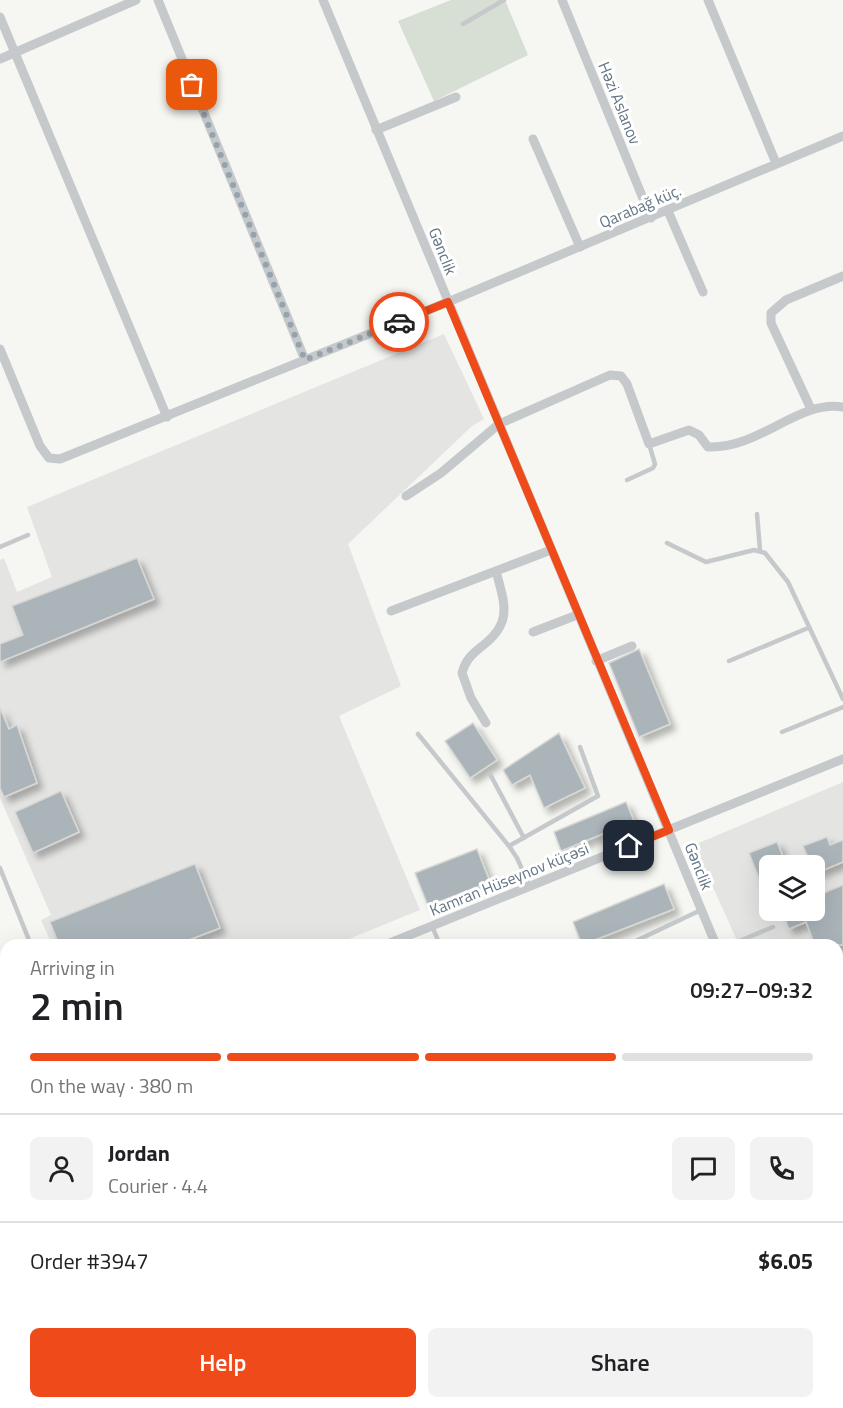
<!DOCTYPE html>
<html lang="en">
<head>
<meta charset="utf-8">
<style>
	:root { --surface:#fff; --page:#f2f2f2; --text:#202124; --muted:#757577; --line:#e0e0e0; --accent:#ef4a19 }
	body { margin:0; font-family:"Titillium Web",sans-serif; background:var(--page); color:var(--text); height:100vh; display:flex; flex-direction:column; font-size:22px; white-space:nowrap }
	* { box-sizing:border-box; margin:0 }
	p { font-size:20px; color:var(--muted) }
	.icon { flex:none; width:33px; height:33px; fill:none; stroke:currentColor; stroke-width:2; stroke-linecap:round; stroke-linejoin:round }
	.map { position:relative; flex:1; overflow:hidden }
	.sheet { position:absolute; left:0px; top:939px; width:843px; height:470px; display:flex; flex-direction:column; background:var(--surface); border-radius:18px 18px 0 0; box-shadow:0 6px 24px #0002 }
	.sheet>* { flex:none }
	.buttons { position:absolute; left:759px; top:855px; display:grid; gap:12px }
	.buttons a { display:grid; place-items:center; width:66px; height:66px; border-radius:9px; background:var(--surface); box-shadow:0 6px 24px #0002; font-size:30px }
	.pin { position:absolute; display:grid; place-items:center; width:51px; height:51px; color:#fff; margin:-26px; border-radius:12px; box-shadow:0 3px 9px #0006 }
	.courier { position:absolute; display:grid; place-items:center; width:60px; height:60px; margin:-30px; border:4px solid #ef4a19; border-radius:50%; background:#fff; color:#222; box-shadow:0 2px 8px #0007 }
	.summary em { font-style:normal; font-weight:600 }
	.summary div { display:flex; flex-direction:column-reverse }
	.summary { display:flex; align-items:center; justify-content:space-between; height:102px; padding:0 30px }
	h1 { font-size:39px; font-weight:600; line-height:45px }
	.bar { display:grid; grid-template-columns:repeat(4,1fr); gap:9px 6px; align-content:center; height:72px; padding:0 30px }
	.bar i { height:8px; border-radius:4px; background:var(--line) }
	.bar .current { background:var(--accent) }
	.bar p { grid-column:span 4 }
	.line { display:flex; align-items:center; gap:15px; padding:0 30px; border-top:2px solid var(--line) }
	.line div { flex:1 }
	.round { display:grid; place-items:center; flex:none; width:63px; height:63px; border-radius:9px; background:var(--page) }
	.action { display:flex; gap:12px; margin-top:auto; padding:12px 30px }
	.action a { flex:1; height:69px; border-radius:9px; background:var(--accent); color:#fff; font-size:24px; font-weight:600; line-height:69px; text-align:center }
	.action a+a { background:var(--page); color:var(--text) }
	.map>svg:first-child { display:block }
	.built { fill:#e4e5e3; fill-rule:evenodd }
	.green { fill:#d7ded3 }
	.building { fill:#abb4b9; stroke:#d7d7d5; stroke-width:1.5; filter:url(#shadow) }
	.lines { fill:none; stroke-linecap:round; stroke-linejoin:round }
	.lane { stroke:#c5c9cc; stroke-width:4.5 }
	.street { stroke:#c5c9cc; stroke-width:9 }
	.done { stroke:#96a3ab; stroke-width:6; stroke-dasharray:0 10.8 }
	.route { stroke:#ef4a19; stroke-width:8 }
	.labels { text-anchor:middle; dominant-baseline:central; stroke-width:6; stroke-linejoin:round; paint-order:stroke }
	.street-label { font-size:16px; fill:#637685; stroke:#fff }
</style>
</head>
<body>
<div class="map">
<svg width="843" height="1408" viewBox="0 0 843 1408">
	<defs>
		<filter id="shadow"><feDropShadow dx="5.5" dy="5.5" stdDeviation="3" flood-color="#0004"/></filter>
	</defs>
	<rect width="100%" height="100%" fill="#f6f6f2"/>
	<g class="built">
		<polygon points="444,334 484,419 472,426 348,544 401,686 339,716 420,910 334,945 52,945 41,920 51,915 0,798 0,560 4,558 17,592 52,577 27,507"/>
		<path d="M843 782V967L837 970V945H739L694 845ZM770 866H814V910H770Z"/>
		<polygon points="0,1104 6,1118 6,1402 92,1403 94,1408 0,1408"/>
	</g>
	<polygon class="green" points="451,0 505,0 528,55 434,101 398,21"/>
	<g class="building">
		<polygon points="137,558 154,599 0,662 0,644 23,635 12,606"/>
		<polygon points="639,649 670,724 639,737 609,663"/>
		<polygon points="0,708 9,729 17,725 37,783 4,797 0,788"/>
		<polygon points="473,723 497,760 470,778 445,741"/>
		<polygon points="559,733 585,788 544,808 530,775 512,785 503,770"/>
		<polygon points="61,791 79,832 33,853 15,812"/>
		<polygon points="626,802 634,821 561,851 554,832"/>
		<polygon points="827,837 830,845 843,840 843,862 814,874 814,866 770,866 769,904 749,853 777,842 786,864 807,855 803,846"/>
		<polygon points="477,849 490,882 428,906 415,873"/>
		<polygon points="195,864 220,928 176,945 59,945 50,922"/>
		<polygon points="664,884 674,909 582,945 573,922"/>
		<polygon points="843,885 843,945 815,945 806,922 789,929 781,910 814,910 814,897"/>
	</g>
	<g class="lines">
		<g class="lane">
			<polyline points="463,24 504,0"/>
			<polyline points="627,480 653,468 655,464 649,444"/>
			<polyline points="757,514 760,550"/>
			<polyline points="667,543 706,562 754,550 765,553 788,582 843,699"/>
			<polyline points="0,547 28,535"/>
			<polyline points="729,661 808,628"/>
			<polyline points="782,732 843,707"/>
			<polyline points="418,734 509,846"/>
			<polyline points="490,774 524,838"/>
			<polyline points="0,868 31,945"/>
			<polyline points="530,887 517,858 509,846 598,796 580,747"/>
			<polyline points="432,926 440,945"/>
			<polyline points="627,945 701,910"/>
			<polyline points="730,945 773,927"/>
			<polyline points="837,991 843,993"/>
			<polyline points="0,1235 6,1234"/>
			<polyline points="0,1329 6,1327"/>
		</g>
		<g class="street">
			<polyline points="158,0 305,360"/>
			<polyline points="323,0 716,945"/>
			<polyline points="562,0 651,218"/>
			<polyline points="708,0 776,163"/>
			<polyline points="0,17 167,417"/>
			<polyline points="0,59 136,0"/>
			<polyline points="376,130 456,97"/>
			<polyline points="533,139 580,247"/>
			<polyline points="668,211 703,292"/>
			<polyline points="0,349 40,446 49,458 60,459 448,302 843,136"/>
			<polyline points="811,409 771,323 771,313 786,300 843,276"/>
			<path d="M406 496 441 473 499 424 610 375 621 376 627 384 649 444 689 430 699 435 708 447C760 449 797 400 843 407"/>
			<polyline points="391,611 551,550"/>
			<polyline points="533,632 577,615"/>
			<polyline points="596,661 632,646"/>
			<path d="M486 723 471 698 462 673C465 661 471 655 481 647 513 623 505 605 496 571"/>
			<polyline points="385,945 843,759"/>
			<polyline points="0,1049 6,1062"/>
			<polyline points="837,1235 843,1250"/>
			<polyline points="153,1402 156,1408"/>
		</g>
	</g>
	<g class="lines">
		<polyline class="done" points="192,85 305,360 399,322"/>
		<polyline class="route" points="399,322 448,302 669,830 629,846"/>
	</g>
	<g class="labels">
		<g class="street-label">
			<text transform="translate(620 103) rotate(68)">Həzi Aslanov</text>
			<text transform="translate(640 206) rotate(-23)">Qarabağ küç.</text>
			<text transform="translate(443 251) rotate(68)">Gənclik</text>
			<text transform="translate(699 866) rotate(68)">Gənclik</text>
			<text transform="translate(509 879) rotate(-22)">Kamran Hüseynov küçəsi</text>
		</g>
	</g>
</svg>
<div class="buttons">
<a><svg class="icon" aria-label="layers" viewBox="0 0 24 24"><path d="M12 4l9 5-9 5-9-5zM3 14l9 5 9-5"/></svg></a>
</div>
<div class="pin" style="left:192px;top:85px;background:#ea580c"><svg class="icon" aria-label="bag" viewBox="0 0 24 24"><path d="M5 8h14l-1 12H6zM9 8a3 3 0 0 1 6 0"/></svg></div>
<div class="pin" style="left:629px;top:846px;background:#1f2937"><svg class="icon" aria-label="home" viewBox="0 0 24 24"><path d="M3 11l9-7 9 7M6 9v11h12V9"/></svg></div>
<div class="courier" style="left:399px;top:322px"><svg class="icon" aria-label="car" viewBox="0 0 24 24"><path d="M5 17H2v-5l4-1 3-4h7l3 4 3 1v5h-3M9 17h6M6 11h13"/><circle cx="7" cy="17" r="2"/><circle cx="17" cy="17" r="2"/></svg></div>
<section class="sheet">
<div class="summary"><div><h1>2 min</h1><p>Arriving in</p></div><em>09:27–09:32</em></div>
<div class="bar"><i class="current"></i><i class="current"></i><i class="current"></i><i></i><p>On the way · 380 m</p></div>
<div class="line" style="height:108px"><a class="round"><svg class="icon" aria-label="person" viewBox="0 0 24 24"><circle cx="12" cy="8" r="4"/><path d="M4 21q1-7 8-7t8 7"/></svg></a><div><b>Jordan</b><p>Courier · 4.4</p></div><a class="round"><svg class="icon" aria-label="chat" viewBox="0 0 24 24"><path d="M4 5h16v11H9l-5 4z"/></svg></a><a class="round"><svg class="icon" aria-label="phone" viewBox="0 0 24 24"><path d="M5 4h4l2 5-3 2q2 4 5 5l2-3 5 2v4C11 20 4 13 5 4z"/></svg></a></div>
<div class="line" style="height:78px"><div>Order #3947</div><b>$6.05</b></div>
<div class="action"><a>Help</a><a>Share</a></div>
</section>
</div>
</body>
</html>
